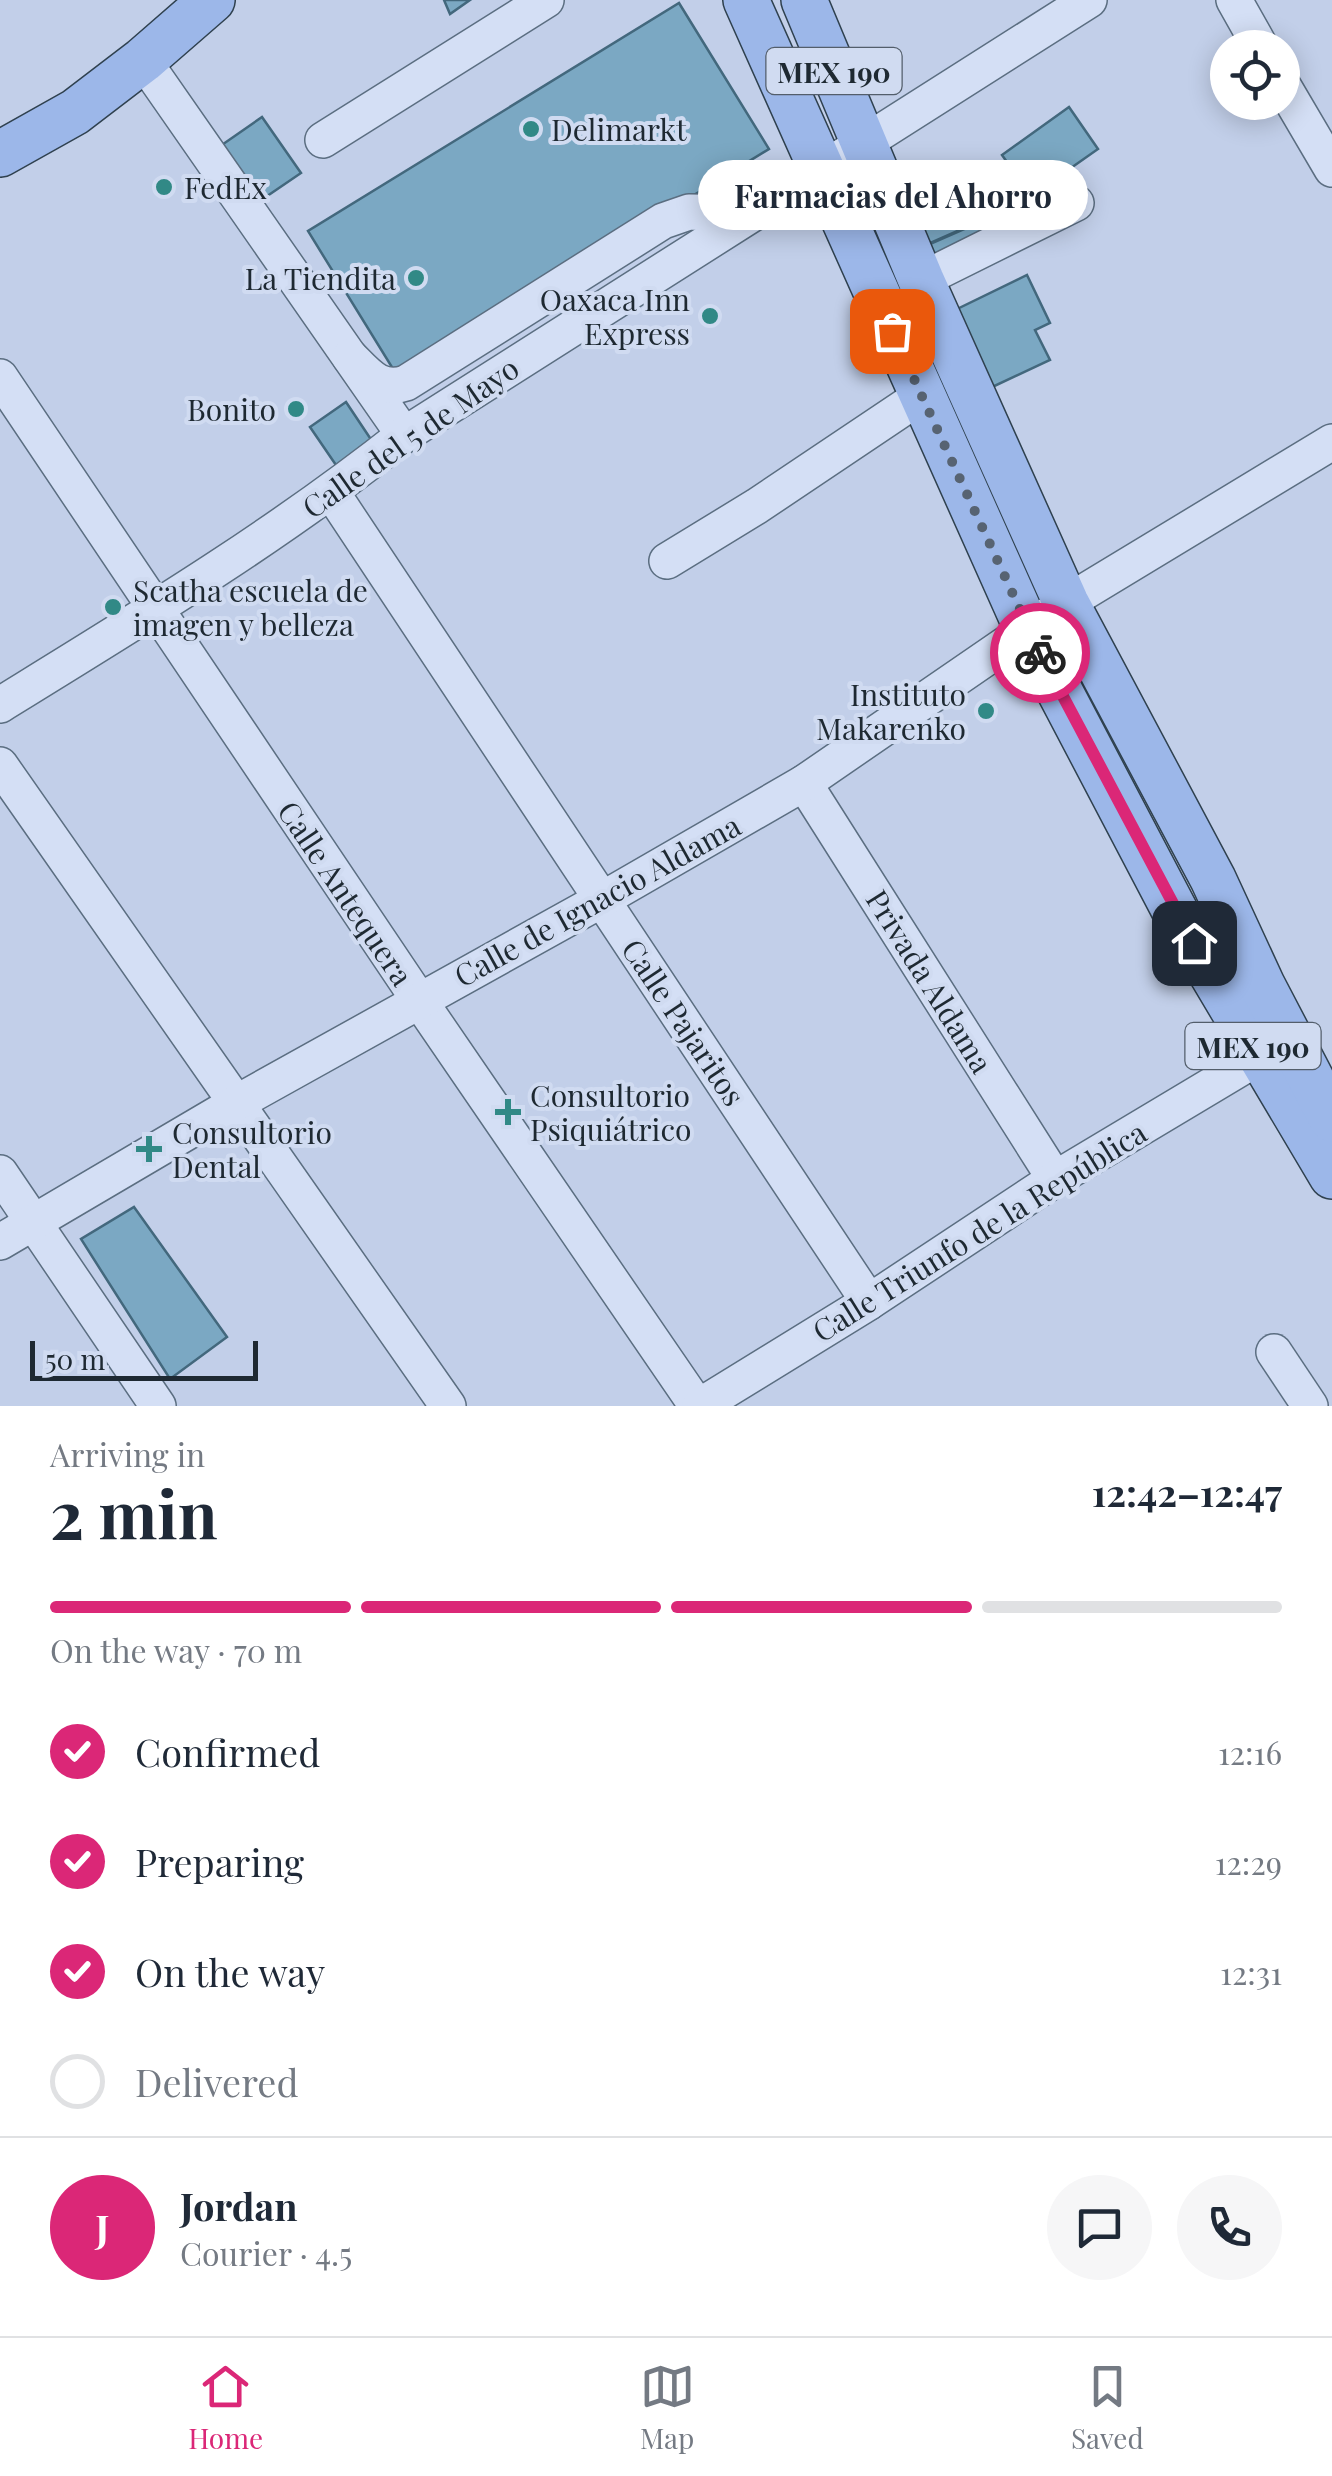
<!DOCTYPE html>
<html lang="en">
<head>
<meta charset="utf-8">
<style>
	:root { --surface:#fff; --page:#f6f6f7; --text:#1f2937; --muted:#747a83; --line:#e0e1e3; --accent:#db2777 }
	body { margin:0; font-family:"Playfair Display",serif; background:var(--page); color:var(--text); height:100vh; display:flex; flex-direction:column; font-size:38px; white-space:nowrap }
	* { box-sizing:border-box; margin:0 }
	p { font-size:32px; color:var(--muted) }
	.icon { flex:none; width:55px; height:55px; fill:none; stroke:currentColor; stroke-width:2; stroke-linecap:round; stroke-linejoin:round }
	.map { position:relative; height:1406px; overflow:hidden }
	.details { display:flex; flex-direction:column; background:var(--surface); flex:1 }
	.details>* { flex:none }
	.controls { position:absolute; left:1210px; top:30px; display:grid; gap:20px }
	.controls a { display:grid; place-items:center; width:90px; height:90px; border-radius:50%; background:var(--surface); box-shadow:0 5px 25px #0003; font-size:50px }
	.scale { position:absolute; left:30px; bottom:25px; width:228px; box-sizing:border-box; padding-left:10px; border:5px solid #1e2932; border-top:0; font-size:28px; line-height:35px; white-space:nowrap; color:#1e2932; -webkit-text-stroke:8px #d0dbf1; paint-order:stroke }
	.pin { position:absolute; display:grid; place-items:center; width:85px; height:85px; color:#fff; margin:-42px; border-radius:20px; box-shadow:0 5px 15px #0006 }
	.courier { position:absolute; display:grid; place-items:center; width:100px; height:100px; margin:-50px; border:8px solid #db2777; border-radius:50%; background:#fff; color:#222; box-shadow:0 2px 12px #0007 }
	.bubble { position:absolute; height:70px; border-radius:35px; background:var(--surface); box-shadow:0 5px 25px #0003; font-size:32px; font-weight:700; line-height:70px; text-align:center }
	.head em { font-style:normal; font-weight:700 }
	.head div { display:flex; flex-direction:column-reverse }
	.head { display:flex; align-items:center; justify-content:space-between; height:170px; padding:0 50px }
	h1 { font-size:65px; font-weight:700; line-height:75px }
	.bar { display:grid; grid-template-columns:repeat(4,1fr); gap:15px 10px; align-content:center; height:120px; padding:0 50px }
	.bar i { height:12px; border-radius:8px; background:var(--line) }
	.bar .active { background:var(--accent) }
	.bar p { grid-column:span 4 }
	.line { display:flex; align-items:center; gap:25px; padding:0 50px; border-top:2px solid var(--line) }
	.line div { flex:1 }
	.round { display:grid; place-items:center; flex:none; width:105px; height:105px; border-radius:52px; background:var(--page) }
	ol { padding:0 50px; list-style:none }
	li { display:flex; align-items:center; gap:30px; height:110px }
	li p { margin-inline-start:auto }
	li .icon { padding:10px; border-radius:50%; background:var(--accent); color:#fff; stroke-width:4 }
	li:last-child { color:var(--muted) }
	li i { width:55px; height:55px; border:5px solid var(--line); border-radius:50% }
	.tabs { display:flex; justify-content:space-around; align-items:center; height:140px; border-top:2px solid var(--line); background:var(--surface); font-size:28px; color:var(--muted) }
	.tabs a { display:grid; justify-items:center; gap:5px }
	.tabs .active { color:var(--accent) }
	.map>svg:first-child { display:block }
	.building { fill:#7ba8c3; stroke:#43687d; stroke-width:2.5 }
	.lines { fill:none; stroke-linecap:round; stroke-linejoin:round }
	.minor-casing { stroke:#5b6e81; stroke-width:38 }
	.major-casing { stroke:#2f414f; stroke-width:48 }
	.minor { stroke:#d4dff5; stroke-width:35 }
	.major { stroke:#9cb7e9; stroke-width:45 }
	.done { stroke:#576372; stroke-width:10; stroke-dasharray:0 18 }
	.route { stroke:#db2777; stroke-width:12 }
	.poi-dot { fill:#318986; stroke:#d0dbf1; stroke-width:4 }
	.labels { text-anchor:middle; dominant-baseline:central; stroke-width:8; stroke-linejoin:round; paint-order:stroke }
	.shield { fill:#d0dbf1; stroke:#535e6b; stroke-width:2.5 }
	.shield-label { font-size:28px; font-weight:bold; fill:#1e2932 }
	.poi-label { font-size:30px; fill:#1e2932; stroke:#d0dbf1; text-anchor:start }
	.street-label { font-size:30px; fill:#1e2932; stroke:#d0dbf1 }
</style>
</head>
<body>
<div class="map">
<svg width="1332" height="1406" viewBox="0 0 1332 1406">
	<rect width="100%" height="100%" fill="#c2cfe9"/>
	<g class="building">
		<polygon points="444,0 470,0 450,14"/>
		<polygon points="679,3 769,149 398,377 308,231"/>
		<polygon points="1069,107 1098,149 1031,196 1002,155"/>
		<polygon points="262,117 301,173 254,205 216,149"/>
		<polygon points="997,162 1013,202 987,218 919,248 907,208 970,169 972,174"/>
		<polygon points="987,219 984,233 930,256 923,247"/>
		<polygon points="1027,275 1050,323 1035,330 1050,360 988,389 951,312"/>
		<polygon points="346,402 374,444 338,468 310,427"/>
		<polygon points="134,1207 227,1337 170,1379 81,1239"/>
	</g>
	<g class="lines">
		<g class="minor-casing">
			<g id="minor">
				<polyline points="1234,0 1261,48"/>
				<polyline points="143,60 404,435"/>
				<polyline points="1282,84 1332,169"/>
				<polyline points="323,140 546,0"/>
				<polyline points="921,280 1076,203"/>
				<path d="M350 357C367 374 380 392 406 383L663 221 689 212 750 213"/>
				<polyline points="0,377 419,1000 697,1406"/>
				<polyline points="332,493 869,1302"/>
				<polyline points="667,561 757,506 921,396"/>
				<path d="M0 705C138 620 277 536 404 435L1089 0"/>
				<polyline points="0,765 448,1406"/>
				<polyline points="804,783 1055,1179"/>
				<polyline points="0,1173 158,1406"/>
				<polyline points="0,1242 238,1102 603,899 804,783 1066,603 1332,442"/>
				<polyline points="1274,1352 1310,1406"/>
				<polyline points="700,1406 869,1302 1055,1179 1259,1057"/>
			</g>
		</g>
		<g class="major-casing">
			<g id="major">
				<polyline points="746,0 1027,629 1177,915 1332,1176"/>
				<polyline points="804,0 921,280 1066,603 1213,879 1262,985 1332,1119"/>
				<polyline points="0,154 75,112 143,60 212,0"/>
			</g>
		</g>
		<use href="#minor" class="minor"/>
		<use href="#major" class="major"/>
	</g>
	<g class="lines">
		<polyline class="done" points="892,331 1040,653"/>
		<polyline class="route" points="1040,653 1194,943"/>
	</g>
	<g class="poi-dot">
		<circle cx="531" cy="129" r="10"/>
		<circle cx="164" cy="187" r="10"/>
		<circle cx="416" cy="278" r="10"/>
		<circle cx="710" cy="316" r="10"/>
		<circle cx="296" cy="409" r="10"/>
		<circle cx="113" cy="607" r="10"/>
		<circle cx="986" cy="711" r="10"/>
		<path d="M503 1097h10v10h10v10h-10v10h-10v-10h-10v-10h10z"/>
		<path d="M144 1134h10v10h10v10h-10v10h-10v-10h-10v-10h10z"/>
	</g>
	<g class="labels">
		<g class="shield">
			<rect x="766.5" y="48" width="135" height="46" rx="8"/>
			<rect x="1185.5" y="1023" width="135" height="46" rx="8"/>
		</g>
		<g class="shield-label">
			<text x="834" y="71">MEX 190</text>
			<text x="1253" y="1046">MEX 190</text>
		</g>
		<g class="poi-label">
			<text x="551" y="129">Delimarkt</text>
			<text x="184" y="187">FedEx</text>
			<text x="396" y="278" text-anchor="end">La Tiendita</text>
			<text x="690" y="299" text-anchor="end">Oaxaca Inn<tspan x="690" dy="34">Express</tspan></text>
			<text x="276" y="409" text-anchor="end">Bonito</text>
			<text x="133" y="590">Scatha escuela de<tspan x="133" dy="34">imagen y belleza</tspan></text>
			<text x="966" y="694" text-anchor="end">Instituto<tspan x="966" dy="34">Makarenko</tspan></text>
			<text x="530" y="1095">Consultorio<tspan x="530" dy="34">Psiquiátrico</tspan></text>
			<text x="172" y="1132">Consultorio<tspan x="172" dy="34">Dental</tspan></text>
		</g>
		<g class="street-label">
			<text transform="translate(410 437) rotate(-35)">Calle del 5 de Mayo</text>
			<text transform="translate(346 893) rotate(56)">Calle Antequera</text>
			<text transform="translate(597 900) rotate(-29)">Calle de Ignacio Aldama</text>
			<text transform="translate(930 981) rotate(58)">Privada Aldama</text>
			<text transform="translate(684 1022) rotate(56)">Calle Pajaritos</text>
			<text transform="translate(979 1231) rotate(-32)">Calle Triunfo de la República</text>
		</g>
	</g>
</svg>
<div class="controls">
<a><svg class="icon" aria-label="locate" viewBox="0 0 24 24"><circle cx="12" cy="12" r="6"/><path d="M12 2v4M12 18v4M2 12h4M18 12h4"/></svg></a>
</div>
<div class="scale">50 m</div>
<div class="pin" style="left:892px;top:331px;background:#ea580c"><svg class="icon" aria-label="bag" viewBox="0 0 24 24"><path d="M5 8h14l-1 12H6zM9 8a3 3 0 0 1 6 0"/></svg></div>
<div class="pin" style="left:1194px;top:943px;background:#1f2937"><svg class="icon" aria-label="home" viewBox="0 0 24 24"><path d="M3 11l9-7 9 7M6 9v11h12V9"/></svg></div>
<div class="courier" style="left:1040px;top:653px"><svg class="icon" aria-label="bike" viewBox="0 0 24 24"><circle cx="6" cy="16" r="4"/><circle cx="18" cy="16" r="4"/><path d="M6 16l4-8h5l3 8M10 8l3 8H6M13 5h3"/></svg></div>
<div class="bubble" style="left:698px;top:160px;width:390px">Farmacias del Ahorro</div>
</div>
<section class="details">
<div class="head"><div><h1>2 min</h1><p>Arriving in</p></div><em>12:42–12:47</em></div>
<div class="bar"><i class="active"></i><i class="active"></i><i class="active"></i><i></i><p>On the way · 70 m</p></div>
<ol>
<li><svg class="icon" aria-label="check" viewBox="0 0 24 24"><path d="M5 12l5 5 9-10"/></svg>Confirmed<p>12:16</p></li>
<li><svg class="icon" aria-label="check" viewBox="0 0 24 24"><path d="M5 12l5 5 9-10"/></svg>Preparing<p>12:29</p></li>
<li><svg class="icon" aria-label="check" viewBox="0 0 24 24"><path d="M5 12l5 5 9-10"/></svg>On the way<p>12:31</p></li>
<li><i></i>Delivered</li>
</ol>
<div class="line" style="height:180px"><b class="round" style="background:var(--accent);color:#fff">J</b><div><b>Jordan</b><p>Courier · 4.5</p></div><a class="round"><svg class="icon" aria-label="chat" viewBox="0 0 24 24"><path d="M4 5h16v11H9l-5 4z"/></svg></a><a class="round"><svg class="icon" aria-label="phone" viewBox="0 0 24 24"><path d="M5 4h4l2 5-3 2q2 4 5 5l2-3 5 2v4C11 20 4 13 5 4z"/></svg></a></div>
</section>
<nav class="tabs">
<a class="active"><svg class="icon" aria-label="home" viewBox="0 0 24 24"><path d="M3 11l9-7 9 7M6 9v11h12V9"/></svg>Home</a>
<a><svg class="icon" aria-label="map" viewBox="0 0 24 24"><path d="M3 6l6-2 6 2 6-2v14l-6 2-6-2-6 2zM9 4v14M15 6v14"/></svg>Map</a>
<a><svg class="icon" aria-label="saved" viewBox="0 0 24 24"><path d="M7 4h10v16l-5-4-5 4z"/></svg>Saved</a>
</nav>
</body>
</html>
